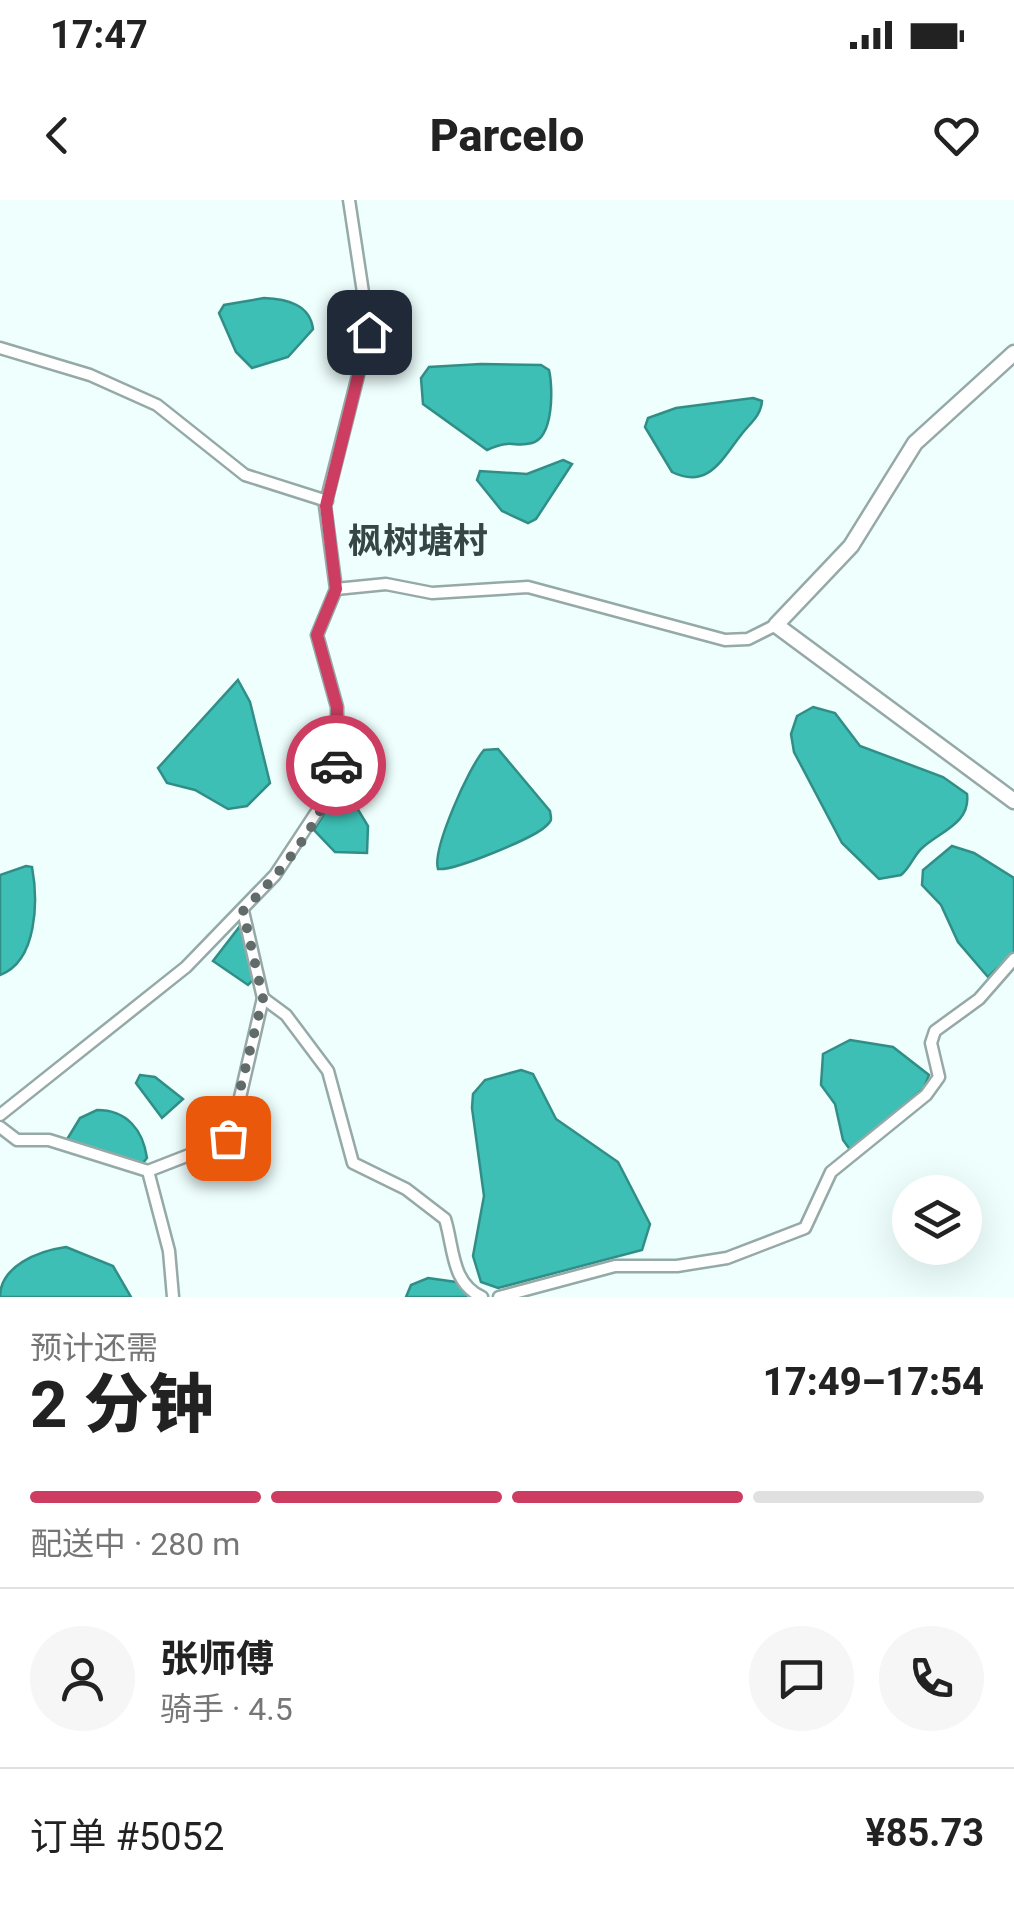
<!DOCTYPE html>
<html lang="zh">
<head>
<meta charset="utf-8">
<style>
	:root { --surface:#fff; --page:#f6f6f6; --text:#222; --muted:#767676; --line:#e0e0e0; --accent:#cc3d61 }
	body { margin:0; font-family:Roboto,"Noto Sans SC",sans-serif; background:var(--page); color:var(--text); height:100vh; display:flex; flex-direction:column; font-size:38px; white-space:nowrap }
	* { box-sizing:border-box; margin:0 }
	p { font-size:32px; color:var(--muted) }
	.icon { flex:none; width:55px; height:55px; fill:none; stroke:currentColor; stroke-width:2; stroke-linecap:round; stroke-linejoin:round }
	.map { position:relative; height:1097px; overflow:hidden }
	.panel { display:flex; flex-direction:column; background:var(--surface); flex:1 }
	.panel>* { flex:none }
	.fabs { position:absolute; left:892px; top:975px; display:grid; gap:20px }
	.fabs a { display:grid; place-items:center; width:90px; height:90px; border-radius:50%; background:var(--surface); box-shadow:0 10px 40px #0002; font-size:50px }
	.pin { position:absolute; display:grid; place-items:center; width:85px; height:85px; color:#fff; margin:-42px; border-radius:20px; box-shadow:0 5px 15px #0006 }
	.courier { position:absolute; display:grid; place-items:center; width:100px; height:100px; margin:-50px; border:8px solid #cc3d61; border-radius:50%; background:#fff; color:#222; box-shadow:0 2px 12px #0007 }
	.overview em { font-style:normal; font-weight:800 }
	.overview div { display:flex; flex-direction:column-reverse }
	.overview { display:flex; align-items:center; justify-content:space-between; height:170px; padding:0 30px }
	h1 { font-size:65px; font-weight:800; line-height:75px }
	.bar { display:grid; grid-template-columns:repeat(4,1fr); gap:15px 10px; align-content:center; height:120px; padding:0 30px }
	.bar i { height:12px; border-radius:8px; background:var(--line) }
	.bar .active { background:var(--accent) }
	.bar p { grid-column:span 4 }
	.line { display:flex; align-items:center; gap:25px; padding:0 30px; border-top:2px solid var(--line) }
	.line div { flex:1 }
	.round { display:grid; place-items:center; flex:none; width:105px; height:105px; border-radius:52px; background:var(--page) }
	.status { display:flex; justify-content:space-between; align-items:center; height:70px; padding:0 50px; background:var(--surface); direction:ltr }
	.status svg { height:28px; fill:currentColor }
	header { display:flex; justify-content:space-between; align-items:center; height:130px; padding:0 30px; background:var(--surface); font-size:45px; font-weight:800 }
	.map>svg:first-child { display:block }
	.water { fill:#3dbfb5; stroke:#318e87; stroke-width:2.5 }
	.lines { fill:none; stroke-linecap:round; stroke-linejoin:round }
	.minor-casing { stroke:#95a9a7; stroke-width:15 }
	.tertiary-casing { stroke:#95a9a7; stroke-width:19 }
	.minor { stroke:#fff; stroke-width:10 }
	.tertiary { stroke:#fff; stroke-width:14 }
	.done { stroke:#606b6a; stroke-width:10; stroke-dasharray:0 18 }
	.route { stroke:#cc3d61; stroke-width:12 }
	.labels { text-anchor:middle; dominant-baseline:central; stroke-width:10; stroke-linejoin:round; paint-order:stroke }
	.quarter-label { font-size:35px; font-weight:bold; fill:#354644; stroke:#eefffd }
</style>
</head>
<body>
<div class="status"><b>17:47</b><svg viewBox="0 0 49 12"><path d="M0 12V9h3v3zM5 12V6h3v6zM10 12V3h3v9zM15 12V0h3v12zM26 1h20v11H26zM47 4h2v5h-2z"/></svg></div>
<header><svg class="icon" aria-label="back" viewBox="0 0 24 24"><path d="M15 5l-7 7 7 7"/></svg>Parcelo<svg class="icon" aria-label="heart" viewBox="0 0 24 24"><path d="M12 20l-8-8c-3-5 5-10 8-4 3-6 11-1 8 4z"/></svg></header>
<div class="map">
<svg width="1014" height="1097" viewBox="0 0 1014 1097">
	<rect width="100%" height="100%" fill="#eefffd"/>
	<g class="water">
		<path d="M264 98C286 99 310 104 313 129L288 157 252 168 236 152 219 113 224 105Z"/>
		<path d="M481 164 541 165 549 170C553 187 554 237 532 243 513 248 513 238 487 250L423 204 421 178 429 167Z"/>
		<path d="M753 198 762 201C761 216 750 223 741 235 722 259 708 290 672 272L645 227 648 218 676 208Z"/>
		<polygon points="563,260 572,264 536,319 528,323 502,311 477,280 480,271 527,274"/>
		<polygon points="238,480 250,502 270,583 247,606 228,609 195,590 167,583 158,568"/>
		<path d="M813 507 835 513 860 546 943 577 967 594C971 624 938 632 921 649 913 657 910 668 901 675L879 679 842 643 794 552 791 534 797 516Z"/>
		<path d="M498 549 550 611C551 619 553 620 546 626 534 638 454 671 438 669 432 649 469 567 484 550Z"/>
		<polygon points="339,590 348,593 368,626 367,653 335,652 314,630"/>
		<polygon points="952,646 974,653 1014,678 1014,752 988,777 958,742 941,705 922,685 923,670"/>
		<path d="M26 666 32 667C38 699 38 761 0 775V675Z"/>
		<polygon points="240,726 255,778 248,785 213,761"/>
		<polygon points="850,840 893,847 929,875 924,888 851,951 843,940 835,904 821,885 823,854"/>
		<polygon points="521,870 533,874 556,919 618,962 650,1024 642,1050 498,1088 481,1082 473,1056 484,996 472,908 473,894 485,880"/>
		<polygon points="140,875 155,877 183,899 162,918 136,883"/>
		<path d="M97 910C127 910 143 930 147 958L142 964 66 941 80 918Z"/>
		<path d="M66 1047 113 1066 131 1097H0C0 1066 38 1051 66 1047Z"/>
		<polygon points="428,1078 456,1082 470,1097 406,1097 411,1085"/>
	</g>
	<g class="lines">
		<g class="minor-casing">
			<g id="minor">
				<polyline points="0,148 90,175 157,205 245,275 327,301"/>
				<polyline points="336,389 386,384 432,393 528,387 725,440 748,439 776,425"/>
				<path d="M263 798 286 815 328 871 353 963 406 989 445 1019C454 1048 451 1083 482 1097"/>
				<polyline points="0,915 186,767 275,675 329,593 337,560 337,507 317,435 336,389 325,306 369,132 349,0"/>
				<polyline points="0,927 17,940 49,940 148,971 169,1051 173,1097"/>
				<polyline points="148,971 225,941 232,932 263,798 243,711"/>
				<polyline points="499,1097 615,1066 677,1066 727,1058 805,1028 831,972 926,895 939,877 931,843 935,831 979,799 1014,759"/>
			</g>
		</g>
		<g class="tertiary-casing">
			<polyline id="tertiary" points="1014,153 915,243 851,346 776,425 1014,601"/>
		</g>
		<use href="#minor" class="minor"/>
		<use href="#tertiary" class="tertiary"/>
	</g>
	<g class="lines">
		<path class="done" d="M228 938 263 798 243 711C281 671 326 621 336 565"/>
		<polyline class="route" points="336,565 337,507 317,435 336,389 326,306 369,132"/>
	</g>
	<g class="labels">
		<g class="quarter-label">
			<text x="418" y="341">枫树塘村</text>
		</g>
	</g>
</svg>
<div class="fabs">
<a><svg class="icon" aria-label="layers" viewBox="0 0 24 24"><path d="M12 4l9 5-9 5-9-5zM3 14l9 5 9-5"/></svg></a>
</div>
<div class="pin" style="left:228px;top:938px;background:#ea580c"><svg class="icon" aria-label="bag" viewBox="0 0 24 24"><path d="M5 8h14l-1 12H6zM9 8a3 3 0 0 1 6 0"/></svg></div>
<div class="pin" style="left:369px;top:132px;background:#1f2937"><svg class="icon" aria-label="home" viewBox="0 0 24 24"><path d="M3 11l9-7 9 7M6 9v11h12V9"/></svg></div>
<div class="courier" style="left:336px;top:565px"><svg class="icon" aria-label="car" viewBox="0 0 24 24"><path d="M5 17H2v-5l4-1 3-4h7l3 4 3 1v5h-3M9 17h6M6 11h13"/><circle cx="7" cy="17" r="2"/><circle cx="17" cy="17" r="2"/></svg></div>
</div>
<section class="panel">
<div class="overview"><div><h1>2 分钟</h1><p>预计还需</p></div><em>17:49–17:54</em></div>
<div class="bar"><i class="active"></i><i class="active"></i><i class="active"></i><i></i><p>配送中 · 280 m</p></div>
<div class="line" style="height:180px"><a class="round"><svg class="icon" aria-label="person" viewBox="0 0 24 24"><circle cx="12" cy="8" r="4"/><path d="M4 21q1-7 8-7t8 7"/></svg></a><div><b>张师傅</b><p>骑手 · 4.5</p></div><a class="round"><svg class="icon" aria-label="chat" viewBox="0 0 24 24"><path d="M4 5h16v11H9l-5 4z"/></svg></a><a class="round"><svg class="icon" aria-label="phone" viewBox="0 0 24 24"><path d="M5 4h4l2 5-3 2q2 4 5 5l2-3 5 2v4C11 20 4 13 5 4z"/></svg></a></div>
<div class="line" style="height:130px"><div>订单 #5052</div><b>¥85.73</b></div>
</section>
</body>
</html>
